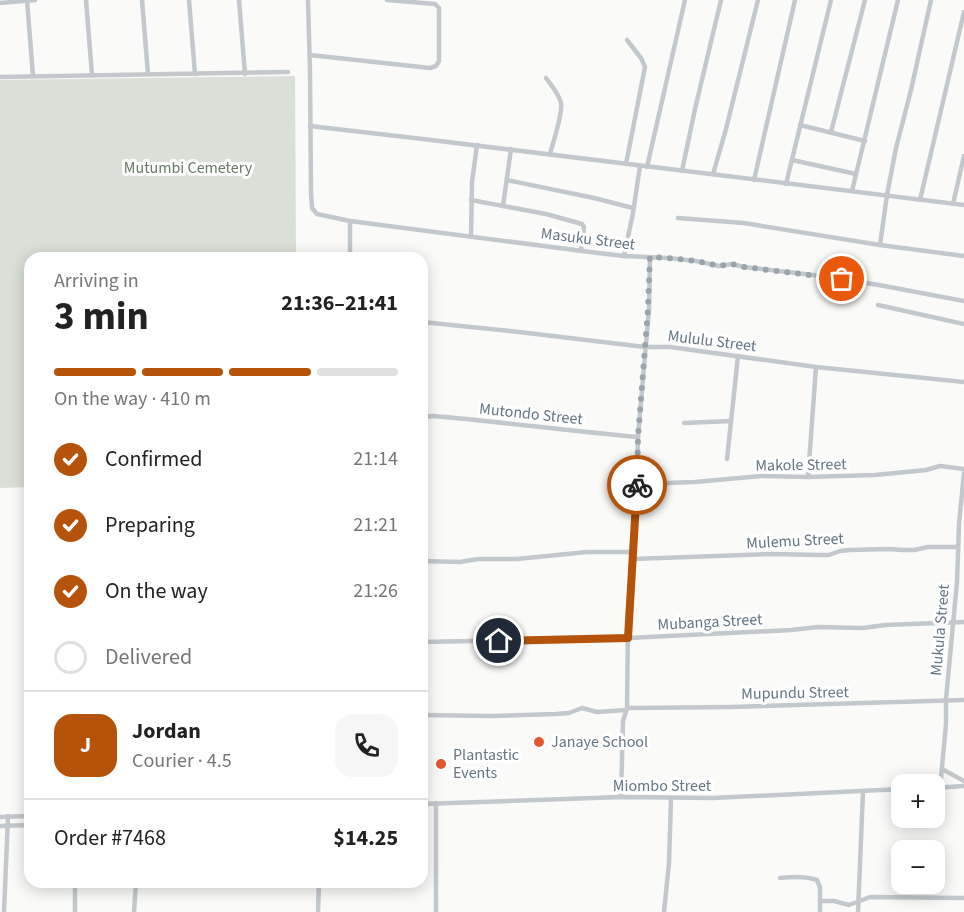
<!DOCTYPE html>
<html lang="en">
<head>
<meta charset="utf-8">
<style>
	:root { --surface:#fff; --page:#f6f6f6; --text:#222; --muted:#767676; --line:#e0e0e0; --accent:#b45309 }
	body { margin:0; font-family:"Source Sans 3",sans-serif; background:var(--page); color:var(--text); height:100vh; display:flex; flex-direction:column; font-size:22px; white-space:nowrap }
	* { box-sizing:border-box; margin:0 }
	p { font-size:20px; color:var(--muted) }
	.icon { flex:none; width:33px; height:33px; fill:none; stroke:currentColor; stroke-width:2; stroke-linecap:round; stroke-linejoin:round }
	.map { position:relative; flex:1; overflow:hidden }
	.details { position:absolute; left:24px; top:252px; width:404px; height:636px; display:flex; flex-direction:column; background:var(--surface); border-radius:18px; box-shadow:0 3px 15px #0003 }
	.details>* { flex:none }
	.controls { position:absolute; left:891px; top:774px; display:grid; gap:12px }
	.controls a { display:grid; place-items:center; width:54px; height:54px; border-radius:12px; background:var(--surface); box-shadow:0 3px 15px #0003; font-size:30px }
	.pin { position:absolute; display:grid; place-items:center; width:51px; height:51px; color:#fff; margin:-26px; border:3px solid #fff; border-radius:50%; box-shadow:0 2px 6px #0007 }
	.courier { position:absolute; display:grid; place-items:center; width:60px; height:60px; margin:-30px; border:4px solid #b45309; border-radius:50%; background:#fff; color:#222; box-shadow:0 2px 8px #0007 }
	.overview em { font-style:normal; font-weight:700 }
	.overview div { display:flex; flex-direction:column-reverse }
	.overview { display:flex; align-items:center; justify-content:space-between; height:102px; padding:0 30px }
	h1 { font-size:39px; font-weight:700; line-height:45px }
	.bar { display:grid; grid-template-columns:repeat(4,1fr); gap:9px 6px; align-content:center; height:72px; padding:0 30px }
	.bar i { height:8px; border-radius:4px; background:var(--line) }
	.bar .selected { background:var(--accent) }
	.bar p { grid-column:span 4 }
	.line { display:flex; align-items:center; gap:15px; padding:0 30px; border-top:2px solid var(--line) }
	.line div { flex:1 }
	.round { display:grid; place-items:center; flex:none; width:63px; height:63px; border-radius:18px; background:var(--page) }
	ol { padding:0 30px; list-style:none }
	li { display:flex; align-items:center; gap:18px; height:66px }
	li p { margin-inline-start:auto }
	li .icon { padding:6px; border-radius:50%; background:var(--accent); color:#fff; stroke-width:4 }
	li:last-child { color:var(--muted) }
	li i { width:33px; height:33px; border:3px solid var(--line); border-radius:50% }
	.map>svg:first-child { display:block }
	.green { fill:#dadfd7 }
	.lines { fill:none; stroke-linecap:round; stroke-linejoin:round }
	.minor { stroke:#c3c8cc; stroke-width:4.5 }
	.done { stroke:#99a4ac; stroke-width:6; stroke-dasharray:0 10.8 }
	.route { stroke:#b45309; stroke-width:8 }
	.poi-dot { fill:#e4572e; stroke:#fff; stroke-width:2 }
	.labels { text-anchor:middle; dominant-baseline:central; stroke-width:6; stroke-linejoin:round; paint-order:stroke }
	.park-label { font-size:16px; fill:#687a64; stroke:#fff }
	.street-label { font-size:16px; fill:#657683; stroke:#fff }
	.poi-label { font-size:16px; fill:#657683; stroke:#fff; text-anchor:start }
</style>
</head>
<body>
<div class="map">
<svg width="964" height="912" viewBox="0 0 964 912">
	<rect width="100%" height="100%" fill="#fafaf8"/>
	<polygon class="green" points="295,76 296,258 30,258 30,487 0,488 0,80"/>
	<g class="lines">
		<g class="minor">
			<polyline points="27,0 33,76"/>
			<polyline points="86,0 92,75"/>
			<polyline points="142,0 148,74"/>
			<polyline points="189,0 195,74"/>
			<polyline points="239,0 245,74"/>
			<polyline points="308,0 310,72 311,193 312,208 317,214 350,221 598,253 624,256 668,258 696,261 719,266 732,264 744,267 813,275 879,285 964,301"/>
			<polyline points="0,3 35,0"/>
			<polyline points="310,55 430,68 436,66 439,61 439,8 435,4 387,0"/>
			<polyline points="0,77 288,72"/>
			<path d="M546 78C551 85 559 94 561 103 563 113 553 143 550 154"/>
			<polyline points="800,125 865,141"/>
			<polyline points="310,126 423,139 964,205"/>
			<polyline points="831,132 865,0"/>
			<polyline points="792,160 856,174"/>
			<polyline points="626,164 645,67 641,58 627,40"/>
			<polyline points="647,167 685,0"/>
			<polyline points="682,171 695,109 721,0"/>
			<polyline points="713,174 726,129 758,0"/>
			<polyline points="507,180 594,198 633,208"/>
			<polyline points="754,180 795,0"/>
			<polyline points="786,184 831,0"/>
			<polyline points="852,191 898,0"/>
			<polyline points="471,200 546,214 582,224 584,227 581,250"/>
			<polyline points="920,200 964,12"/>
			<polyline points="953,204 964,156"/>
			<polyline points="503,206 511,149"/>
			<polyline points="678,218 744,223 880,245 964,256"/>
			<polyline points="350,221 350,258"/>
			<polyline points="471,237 472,182 477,145"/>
			<polyline points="880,245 887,195 896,148 911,90 931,0"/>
			<polyline points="624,256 633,213 640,166"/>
			<polyline points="878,305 964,324"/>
			<polyline points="422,322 519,332 645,347 670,347 816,367 964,382"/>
			<path d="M422 417 434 416C502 422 570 431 638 437"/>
			<polyline points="684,423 731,421"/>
			<polyline points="727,459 738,356"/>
			<polyline points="808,477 816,367"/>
			<polyline points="637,484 695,482 761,476 808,477 875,475 926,470 940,466 964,469"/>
			<polyline points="633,559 772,554 819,555 829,555 840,551 849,550 889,549 903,550 914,550 928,547 957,547"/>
			<polyline points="422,561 460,562 478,559 517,559 587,552 634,552"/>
			<polyline points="422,642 628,638 791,630 818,627 863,628 885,625 964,622"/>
			<polyline points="627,708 731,707 964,700"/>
			<polyline points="422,715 491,716 556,714 569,713 582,708 597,712 626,710"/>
			<polyline points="942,769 964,781"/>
			<polyline points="934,788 964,786"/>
			<polyline points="940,788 946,724 946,699 957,582 959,524 964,473"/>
			<polyline points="621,797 623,721 627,708 628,623 636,525 638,437 649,309 650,257"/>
			<polyline points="436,803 436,912"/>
			<polyline points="422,804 621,797 713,798 902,789"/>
			<polyline points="0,817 30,816"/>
			<polyline points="0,826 30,825"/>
			<path d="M780 878C792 877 805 876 817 880L820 887V912"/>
			<polyline points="820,901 834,901 849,905 870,897 964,898"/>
			<polyline points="4,912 8,816"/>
			<polyline points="75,912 75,888"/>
			<polyline points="134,912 136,882"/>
			<polyline points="318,912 319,882"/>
			<polyline points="664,912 669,863 671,798"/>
			<polyline points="858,912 863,791"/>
		</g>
	</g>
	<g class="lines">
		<polyline class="done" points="637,485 638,437 648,309 650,257 668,258 696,261 719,266 732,264 744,267 842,279"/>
		<polyline class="route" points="499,641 628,638 637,485"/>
	</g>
	<g class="poi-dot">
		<circle cx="539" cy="742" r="6"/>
		<circle cx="441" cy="764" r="6"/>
	</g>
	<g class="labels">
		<g class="park-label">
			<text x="188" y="168">Mutumbi Cemetery</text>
		</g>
		<g class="street-label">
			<text transform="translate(588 239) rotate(7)">Masuku Street</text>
			<text transform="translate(712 341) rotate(7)">Mululu Street</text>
			<text transform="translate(531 414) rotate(6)">Mutondo Street</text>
			<text transform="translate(801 465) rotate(-1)">Makole Street</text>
			<text transform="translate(795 541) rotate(-3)">Mulemu Street</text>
			<text transform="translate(710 622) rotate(-3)">Mubanga Street</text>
			<text transform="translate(940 630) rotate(-85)">Mukula Street</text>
			<text transform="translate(795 693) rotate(-1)">Mupundu Street</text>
			<text x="662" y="786">Miombo Street</text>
		</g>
		<g class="poi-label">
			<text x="551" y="742">Janaye School</text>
			<text x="453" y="755">Plantastic<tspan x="453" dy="18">Events</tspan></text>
		</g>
	</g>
</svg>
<div class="controls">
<a>+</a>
<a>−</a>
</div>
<div class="pin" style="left:842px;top:279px;background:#ea580c"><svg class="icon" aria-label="bag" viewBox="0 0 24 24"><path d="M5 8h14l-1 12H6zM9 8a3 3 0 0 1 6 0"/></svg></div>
<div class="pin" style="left:499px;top:641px;background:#1f2937"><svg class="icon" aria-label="home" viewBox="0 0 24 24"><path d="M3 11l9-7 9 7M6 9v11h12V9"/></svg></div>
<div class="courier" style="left:637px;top:485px"><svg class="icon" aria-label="bike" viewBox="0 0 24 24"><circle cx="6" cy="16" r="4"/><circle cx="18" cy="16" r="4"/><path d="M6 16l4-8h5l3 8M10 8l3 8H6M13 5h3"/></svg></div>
<section class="details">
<div class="overview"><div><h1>3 min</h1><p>Arriving in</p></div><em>21:36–21:41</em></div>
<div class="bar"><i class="selected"></i><i class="selected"></i><i class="selected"></i><i></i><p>On the way · 410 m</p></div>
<ol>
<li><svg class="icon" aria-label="check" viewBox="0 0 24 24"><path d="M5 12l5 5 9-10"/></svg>Confirmed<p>21:14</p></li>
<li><svg class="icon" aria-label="check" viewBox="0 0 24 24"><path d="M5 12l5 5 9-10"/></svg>Preparing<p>21:21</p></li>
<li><svg class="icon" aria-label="check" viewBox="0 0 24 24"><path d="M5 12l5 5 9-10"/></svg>On the way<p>21:26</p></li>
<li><i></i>Delivered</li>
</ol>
<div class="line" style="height:108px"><b class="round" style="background:var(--accent);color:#fff">J</b><div><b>Jordan</b><p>Courier · 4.5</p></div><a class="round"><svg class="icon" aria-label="phone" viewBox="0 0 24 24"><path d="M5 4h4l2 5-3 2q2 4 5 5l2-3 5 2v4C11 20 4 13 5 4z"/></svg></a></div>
<div class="line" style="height:78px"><div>Order #7468</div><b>$14.25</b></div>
</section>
</div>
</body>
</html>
